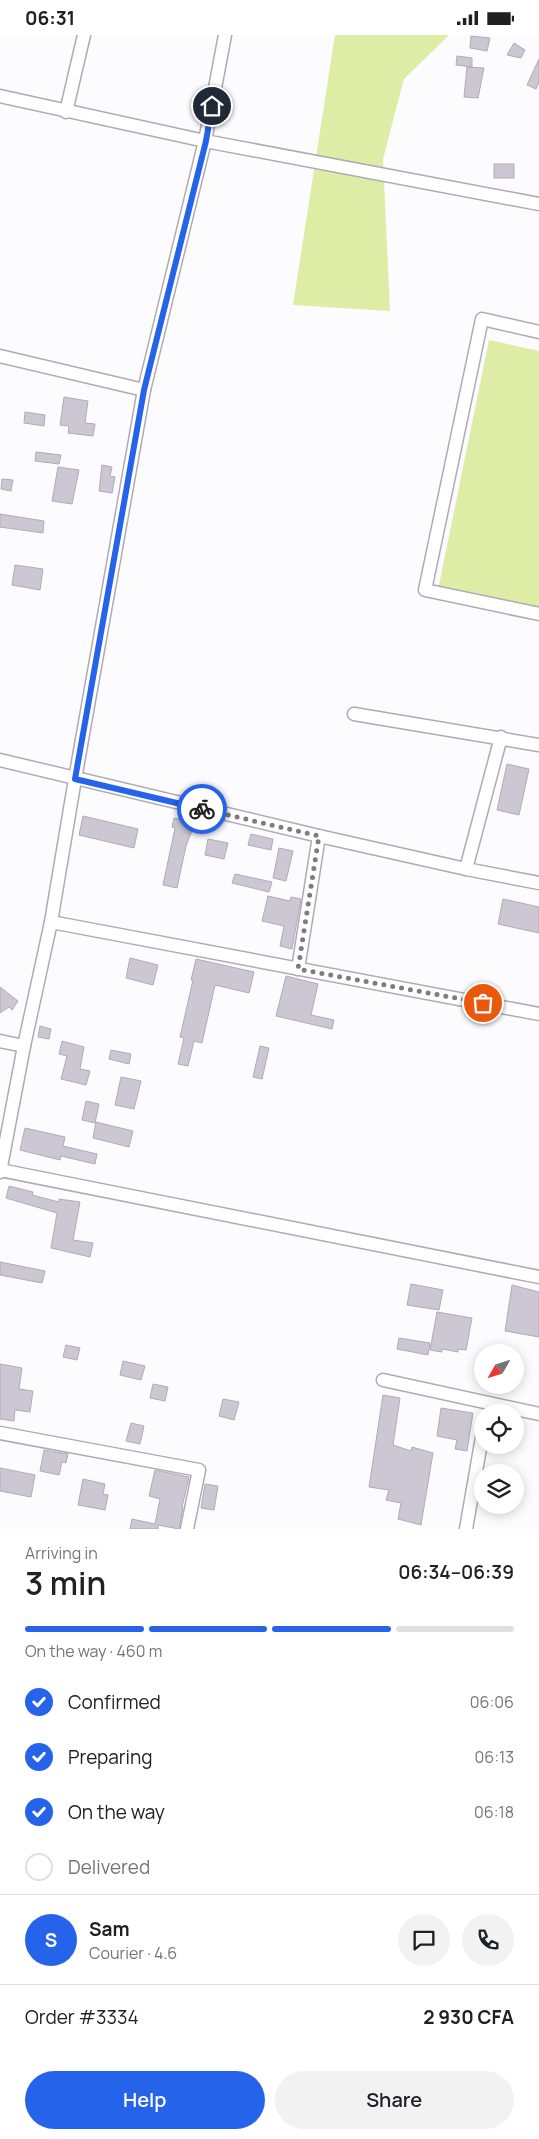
<!DOCTYPE html>
<html lang="en">
<head>
<meta charset="utf-8">
<style>
	:root { --surface:#fff; --page:#f2f2f2; --text:#202124; --muted:#757577; --line:#e0e0e0; --accent:#2563eb }
	body { margin:0; font-family:Manrope,sans-serif; background:var(--page); color:var(--text); height:100vh; display:flex; flex-direction:column; font-size:19px; white-space:nowrap }
	* { box-sizing:border-box; margin:0 }
	p { font-size:16px; color:var(--muted) }
	.icon { flex:none; width:28px; height:28px; fill:none; stroke:currentColor; stroke-width:2; stroke-linecap:round; stroke-linejoin:round }
	.map { position:relative; height:1494px; overflow:hidden }
	.side { display:flex; flex-direction:column; background:var(--surface); flex:1 }
	.side>* { flex:none }
	.needle { width:32px; rotate:231deg }
	.tools { position:absolute; left:474px; top:1309px; display:grid; gap:10px }
	.tools a { display:grid; place-items:center; width:50px; height:50px; border-radius:50%; background:var(--surface); box-shadow:0 2px 12px #0003; font-size:25px }
	.pin { position:absolute; display:grid; place-items:center; width:42px; height:42px; color:#fff; margin:-21px; border:2px solid #fff; border-radius:50%; box-shadow:0 1px 5px #0007 }
	.courier { position:absolute; display:grid; place-items:center; width:50px; height:50px; margin:-25px; border:4px solid #2563eb; border-radius:50%; background:#fff; color:#222; box-shadow:0 1px 6px #0007 }
	.summary em { font-style:normal; font-weight:600 }
	.summary div { display:flex; flex-direction:column-reverse }
	.summary { display:flex; align-items:center; justify-content:space-between; height:85px; padding:0 25px }
	h1 { font-size:32px; font-weight:600; line-height:38px }
	.bar { display:grid; grid-template-columns:repeat(4,1fr); gap:8px 5px; align-content:center; height:60px; padding:0 25px }
	.bar i { height:6px; border-radius:4px; background:var(--line) }
	.bar .on { background:var(--accent) }
	.bar p { grid-column:span 4 }
	.line { display:flex; align-items:center; gap:12px; padding:0 25px; border-top:1px solid var(--line) }
	.line div { flex:1 }
	.round { display:grid; place-items:center; flex:none; width:52px; height:52px; border-radius:26px; background:var(--page) }
	ol { padding:0 25px; list-style:none }
	li { display:flex; align-items:center; gap:15px; height:55px }
	li p { margin-inline-start:auto }
	li .icon { padding:5px; border-radius:50%; background:var(--accent); color:#fff; stroke-width:4 }
	li:last-child { color:var(--muted) }
	li i { width:28px; height:28px; border:2px solid var(--line); border-radius:50% }
	.cta { display:flex; gap:10px; margin-top:auto; padding:10px 25px }
	.cta a { flex:1; height:58px; border-radius:30px; background:var(--accent); color:#fff; font-size:20px; font-weight:600; line-height:58px; text-align:center }
	.cta a+a { background:var(--page); color:var(--text) }
	.status { display:flex; justify-content:space-between; align-items:center; height:35px; padding:0 25px; background:var(--surface); direction:ltr }
	.status svg { height:14px; fill:currentColor }
	.map>svg:first-child { display:block }
	.green { fill:#ddeda5 }
	.building { fill:#cdc7d4; stroke:#b1abb7 }
	.lines { fill:none; stroke-linecap:round; stroke-linejoin:round }
	.minor-casing { stroke:#b0aab7; stroke-width:15 }
	.minor { stroke:#fff; stroke-width:12 }
	.done { stroke:#7f7c80; stroke-width:5; stroke-dasharray:0 9 }
	.route { stroke:#2563eb; stroke-width:6 }
</style>
</head>
<body>
<div class="status"><b>06:31</b><svg viewBox="0 0 49 12"><path d="M0 12V9h3v3zM5 12V6h3v6zM10 12V3h3v9zM15 12V0h3v12zM26 1h20v11H26zM47 4h2v5h-2z"/></svg></div>
<div class="map">
<svg width="539" height="1494" viewBox="0 0 539 1494">
	<rect width="100%" height="100%" fill="#fcfbfd"/>
	<g class="green">
		<polygon points="335,0 449,0 404,44 383,124 390,276 293,270"/>
		<polygon points="489,305 539,316 539,576 438,555"/>
	</g>
	<g class="building">
		<polygon points="471,1 490,3 487,16 470,13"/>
		<polygon points="514,8 525,15 521,23 507,20"/>
		<polygon points="457,21 472,23 472,32 456,30"/>
		<polygon points="539,24 539,47 536,54 527,50"/>
		<polygon points="467,32 484,33 478,63 464,62"/>
		<rect x="494" y="129" width="20" height="14"/>
		<polygon points="64,362 88,366 85,388 95,389 93,401 68,398 69,391 60,390"/>
		<polygon points="25,377 45,380 44,391 24,388"/>
		<polygon points="36,417 61,420 59,429 35,426"/>
		<polygon points="102,430 112,432 110,441 115,442 112,458 99,456"/>
		<polygon points="58,432 79,435 72,469 52,466"/>
		<polygon points="2,444 13,445 11,456 1,454"/>
		<polygon points="0,479 44,486 43,498 0,492"/>
		<polygon points="15,530 43,534 40,555 12,550"/>
		<polygon points="507,729 529,734 519,780 497,775"/>
		<polygon points="83,781 138,794 134,813 79,800"/>
		<polygon points="174,783 195,788 186,811 177,853 163,850 175,793 172,792"/>
		<polygon points="251,799 273,804 271,815 248,810"/>
		<polygon points="208,804 228,808 224,824 205,820"/>
		<polygon points="279,813 293,816 286,846 273,843"/>
		<polygon points="235,839 272,847 269,857 232,848"/>
		<polygon points="268,861 290,866 291,862 301,864 292,914 280,911 284,891 262,886"/>
		<polygon points="503,864 539,872 539,898 498,889"/>
		<polygon points="130,923 158,930 153,950 126,943"/>
		<polygon points="196,924 254,937 249,958 215,950 202,1008 194,1006 188,1031 178,1029 184,1003 180,1002 193,945 191,945"/>
		<polygon points="286,941 318,949 311,980 334,985 332,994 276,981"/>
		<polygon points="0,952 18,966 12,975 9,972 0,978"/>
		<polygon points="40,991 51,994 49,1004 38,1002"/>
		<polygon points="62,1006 84,1012 80,1034 90,1036 86,1050 61,1044 67,1021 59,1019"/>
		<polygon points="260,1011 269,1013 262,1044 253,1042"/>
		<polygon points="111,1015 131,1019 129,1029 109,1024"/>
		<polygon points="121,1042 141,1046 134,1074 115,1070"/>
		<polygon points="86,1066 99,1069 95,1088 82,1085"/>
		<polygon points="96,1087 133,1096 129,1112 93,1103"/>
		<polygon points="25,1093 65,1102 63,1111 97,1119 95,1129 61,1121 60,1125 20,1115"/>
		<polygon points="9,1151 33,1157 32,1160 59,1167 59,1164 80,1167 73,1205 93,1208 90,1222 51,1213 57,1178 6,1163"/>
		<polygon points="0,1227 45,1236 42,1248 0,1240"/>
		<polygon points="411,1249 443,1255 439,1275 407,1270"/>
		<polygon points="512,1250 539,1257 539,1302 505,1296"/>
		<polygon points="437,1277 472,1283 466,1315 458,1314 458,1317 442,1314 442,1317 430,1315"/>
		<polygon points="399,1303 430,1308 428,1320 397,1314"/>
		<polygon points="66,1310 80,1313 77,1325 63,1322"/>
		<polygon points="123,1326 145,1331 141,1345 120,1340"/>
		<polygon points="0,1329 22,1333 19,1354 33,1356 30,1377 15,1375 14,1386 0,1384"/>
		<polygon points="153,1349 168,1352 165,1366 150,1363"/>
		<polygon points="383,1360 400,1363 393,1410 411,1416 412,1412 433,1418 421,1490 398,1484 401,1468 386,1465 389,1455 369,1452"/>
		<polygon points="223,1364 239,1367 234,1385 219,1381"/>
		<polygon points="441,1373 473,1378 467,1416 455,1414 457,1405 437,1401"/>
		<polygon points="131,1388 144,1391 140,1409 126,1406"/>
		<polygon points="44,1415 68,1419 66,1428 62,1427 59,1440 40,1436"/>
		<polygon points="0,1433 35,1440 31,1462 0,1456"/>
		<polygon points="155,1435 189,1442 182,1472 183,1472 179,1494 158,1490 158,1494 130,1494 132,1484 155,1489 160,1464 149,1461"/>
		<polygon points="83,1444 105,1449 103,1459 108,1460 105,1475 78,1470"/>
		<polygon points="205,1449 218,1451 214,1475 201,1473"/>
	</g>
	<g class="lines">
		<g class="minor-casing">
			<g id="minor">
				<polyline points="0,61 205,106 539,169"/>
				<polyline points="66,77 84,0"/>
				<polyline points="539,297 482,284 425,555 539,579"/>
				<polyline points="0,321 144,355"/>
				<polyline points="354,679 539,710"/>
				<polyline points="0,725 319,801 466,834 539,848"/>
				<polyline points="466,834 501,702"/>
				<polyline points="51,887 539,979"/>
				<polyline points="298,934 319,801"/>
				<polyline points="0,1006 24,1011"/>
				<polyline points="0,1135 539,1242"/>
				<polyline points="0,1137 24,1011 51,887 75,744 144,355 205,106 225,0"/>
				<polyline points="383,1345 539,1379"/>
				<polyline points="0,1398 199,1435 187,1494"/>
				<polyline points="466,1494 482,1402"/>
			</g>
		</g>
		<use href="#minor" class="minor"/>
	</g>
	<g class="lines">
		<polyline class="done" points="202,774 319,801 298,934 483,968"/>
		<polyline class="route" points="202,774 75,744 144,355 206,106 212,71"/>
	</g>
</svg>
<div class="tools">
<a><svg class="needle" viewBox="-14 -14 28 28"><path d="M0-13l5 13h-10z" fill="#e53935"/><path d="M0 13l5-13h-10z" fill="#757577"/></svg></a>
<a><svg class="icon" aria-label="locate" viewBox="0 0 24 24"><circle cx="12" cy="12" r="6"/><path d="M12 2v4M12 18v4M2 12h4M18 12h4"/></svg></a>
<a><svg class="icon" aria-label="layers" viewBox="0 0 24 24"><path d="M12 4l9 5-9 5-9-5zM3 14l9 5 9-5"/></svg></a>
</div>
<div class="pin" style="left:483px;top:968px;background:#ea580c"><svg class="icon" aria-label="bag" viewBox="0 0 24 24"><path d="M5 8h14l-1 12H6zM9 8a3 3 0 0 1 6 0"/></svg></div>
<div class="pin" style="left:212px;top:71px;background:#1f2937"><svg class="icon" aria-label="home" viewBox="0 0 24 24"><path d="M3 11l9-7 9 7M6 9v11h12V9"/></svg></div>
<div class="courier" style="left:202px;top:774px"><svg class="icon" aria-label="bike" viewBox="0 0 24 24"><circle cx="6" cy="16" r="4"/><circle cx="18" cy="16" r="4"/><path d="M6 16l4-8h5l3 8M10 8l3 8H6M13 5h3"/></svg></div>
</div>
<section class="side">
<div class="summary"><div><h1>3 min</h1><p>Arriving in</p></div><em>06:34–06:39</em></div>
<div class="bar"><i class="on"></i><i class="on"></i><i class="on"></i><i></i><p>On the way · 460 m</p></div>
<ol>
<li><svg class="icon" aria-label="check" viewBox="0 0 24 24"><path d="M5 12l5 5 9-10"/></svg>Confirmed<p>06:06</p></li>
<li><svg class="icon" aria-label="check" viewBox="0 0 24 24"><path d="M5 12l5 5 9-10"/></svg>Preparing<p>06:13</p></li>
<li><svg class="icon" aria-label="check" viewBox="0 0 24 24"><path d="M5 12l5 5 9-10"/></svg>On the way<p>06:18</p></li>
<li><i></i>Delivered</li>
</ol>
<div class="line" style="height:90px"><b class="round" style="background:var(--accent);color:#fff">S</b><div><b>Sam</b><p>Courier · 4.6</p></div><a class="round"><svg class="icon" aria-label="chat" viewBox="0 0 24 24"><path d="M4 5h16v11H9l-5 4z"/></svg></a><a class="round"><svg class="icon" aria-label="phone" viewBox="0 0 24 24"><path d="M5 4h4l2 5-3 2q2 4 5 5l2-3 5 2v4C11 20 4 13 5 4z"/></svg></a></div>
<div class="line" style="height:65px"><div>Order #3334</div><b>2 930 CFA</b></div>
<div class="cta"><a>Help</a><a>Share</a></div>
</section>
</body>
</html>
